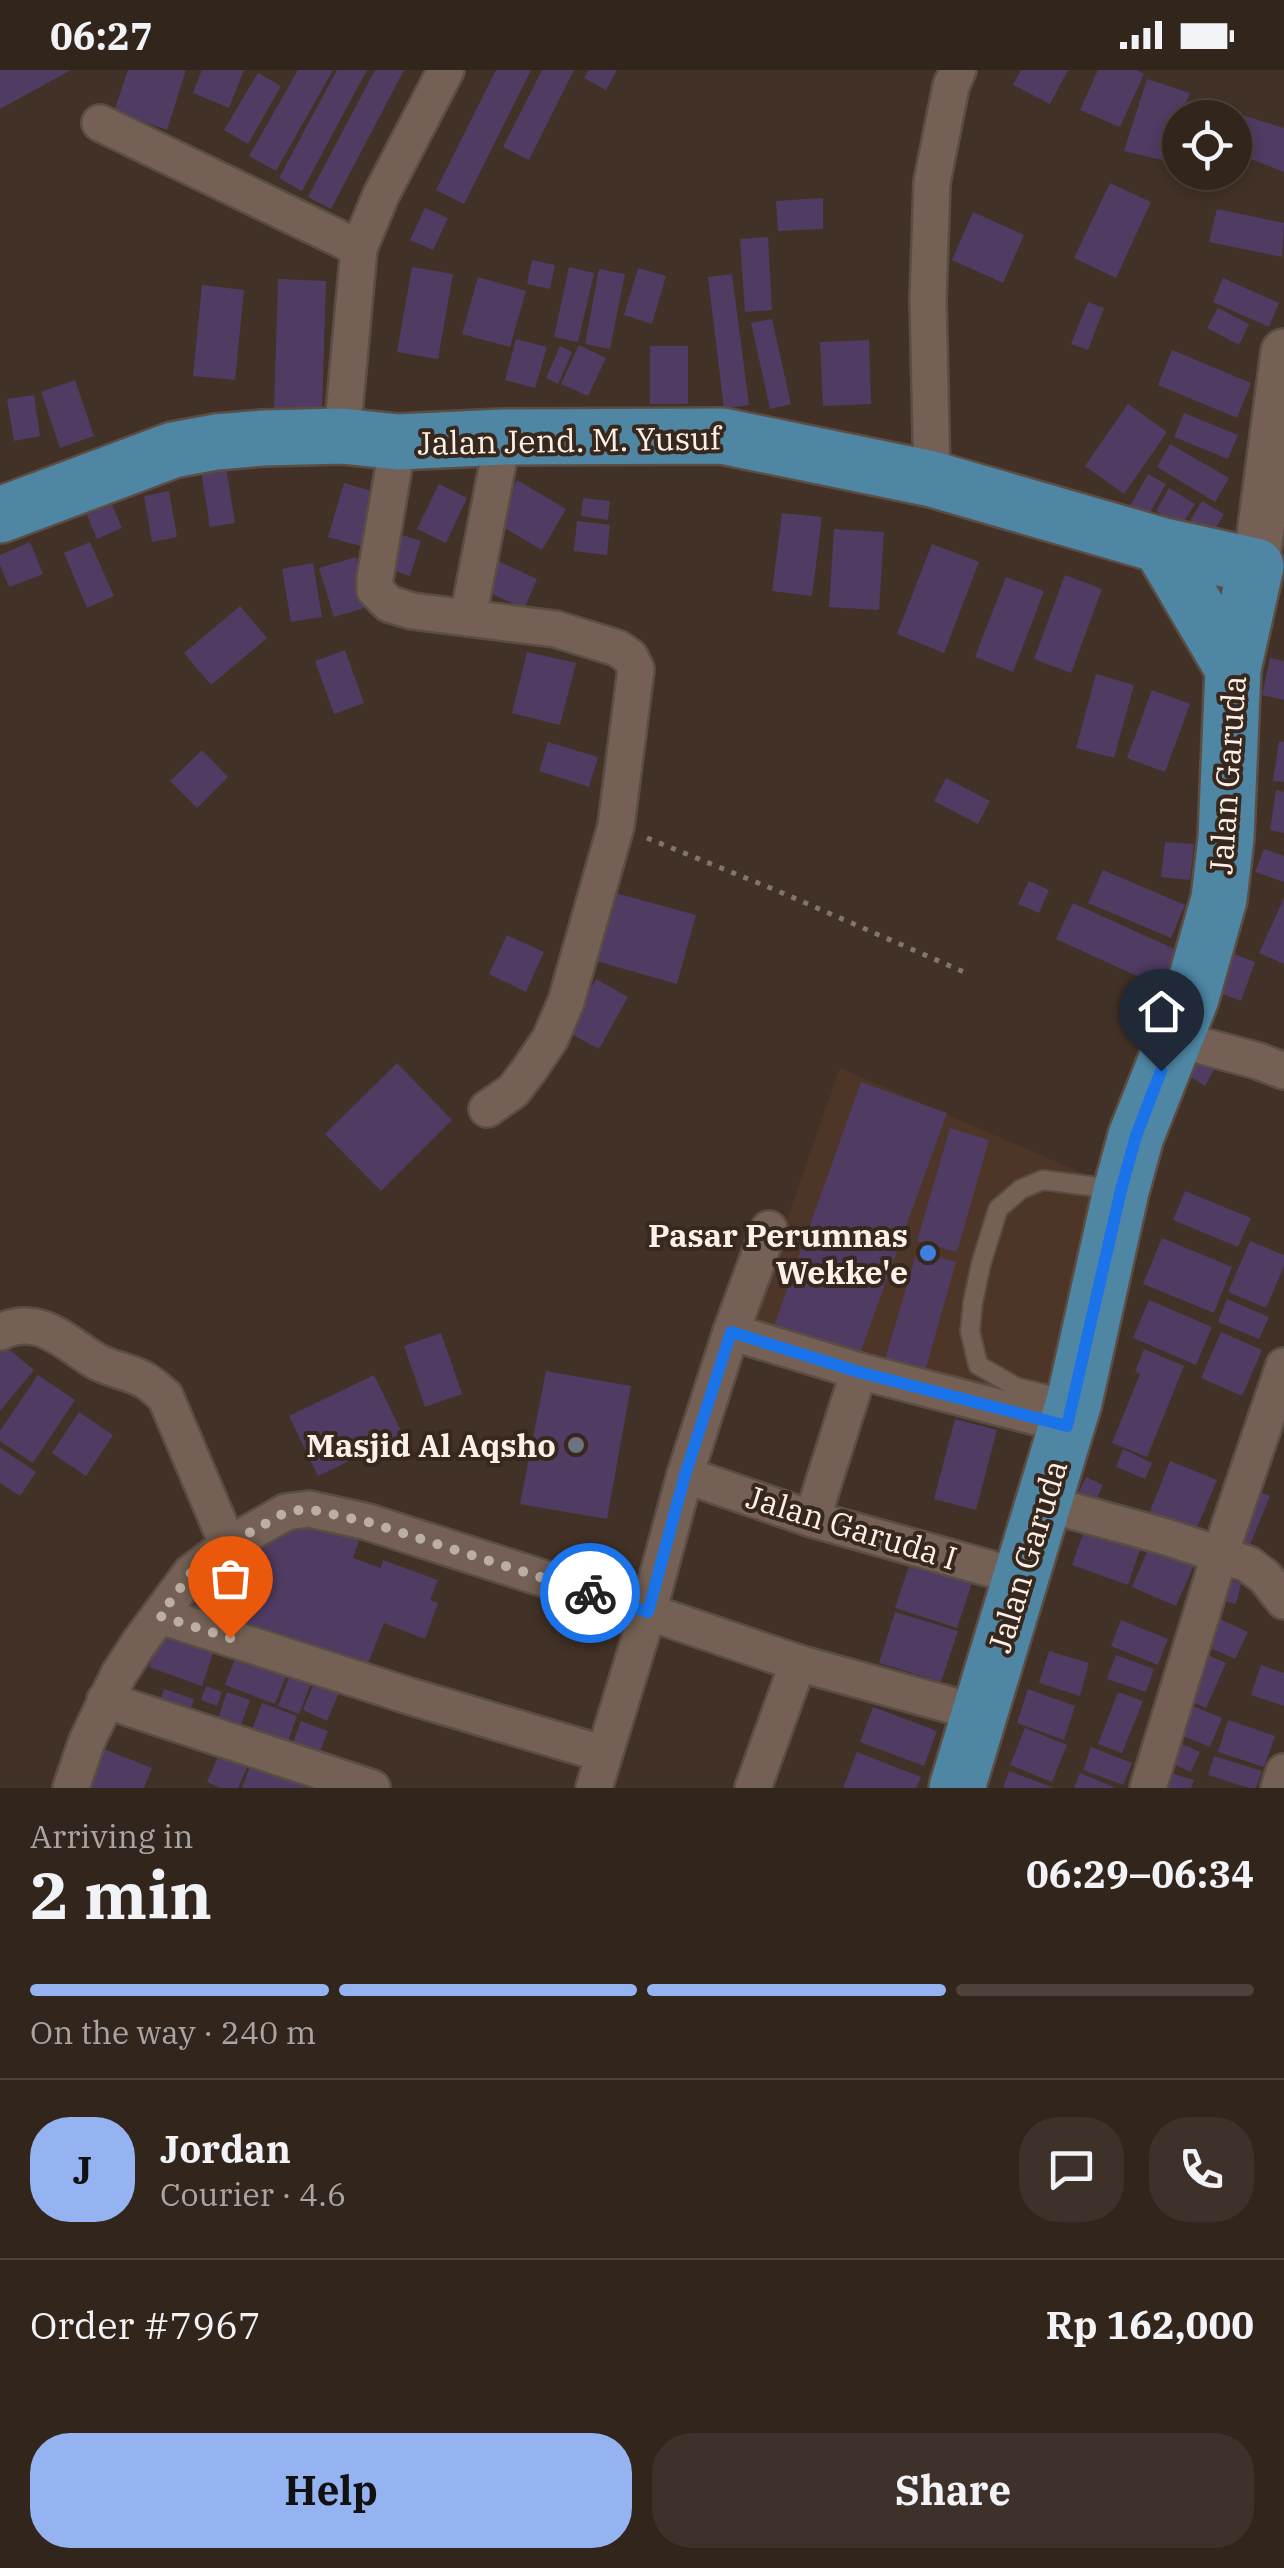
<!DOCTYPE html>
<html lang="en">
<head>
<meta charset="utf-8">
<style>
	:root { --surface:#32251c; --page:#3d3129; --text:#f1f3f6; --muted:#a8a5a3; --line:#4d423b; --accent:#95b2f1 }
	body { margin:0; font-family:"IBM Plex Serif",serif; background:var(--page); color:var(--text); height:100vh; display:flex; flex-direction:column; font-size:38px; white-space:nowrap }
	* { box-sizing:border-box; margin:0 }
	p { font-size:32px; color:var(--muted) }
	.icon { flex:none; width:55px; height:55px; fill:none; stroke:currentColor; stroke-width:2; stroke-linecap:round; stroke-linejoin:round }
	.map { position:relative; height:1718px; overflow:hidden }
	.sheet { display:flex; flex-direction:column; background:var(--surface); flex:1 }
	.sheet>* { flex:none }
	.tools { position:absolute; left:1162px; top:30px; display:grid; gap:20px }
	.tools a { display:grid; place-items:center; width:90px; height:90px; border-radius:50%; background:var(--surface); box-shadow:0 5px 15px #0003,0 0 0 2px var(--line); font-size:50px }
	.pin { position:absolute; display:grid; place-items:center; width:85px; height:85px; color:#fff; margin:-102px -42px; border-radius:50% 50% 50% 0; rotate:-45deg; box-shadow:0 0 10px #0007 }
	.pin .icon { rotate:45deg }
	.courier { position:absolute; display:grid; place-items:center; width:100px; height:100px; margin:-50px; border:8px solid #1a73e8; border-radius:50%; background:#fff; color:#222; box-shadow:0 2px 12px #0007 }
	.headline em { font-style:normal; font-weight:700 }
	.headline div { display:flex; flex-direction:column-reverse }
	.headline { display:flex; align-items:center; justify-content:space-between; height:170px; padding:0 30px }
	h1 { font-size:65px; font-weight:700; line-height:75px }
	.bar { display:grid; grid-template-columns:repeat(4,1fr); gap:15px 10px; align-content:center; height:120px; padding:0 30px }
	.bar i { height:12px; border-radius:8px; background:var(--line) }
	.bar .selected { background:var(--accent) }
	.bar p { grid-column:span 4 }
	.line { display:flex; align-items:center; gap:25px; padding:0 30px; border-top:2px solid var(--line) }
	.line div { flex:1 }
	.round { display:grid; place-items:center; flex:none; width:105px; height:105px; border-radius:40px; background:var(--page) }
	.button { display:flex; gap:20px; margin-top:auto; padding:20px 30px }
	.button a { flex:1; height:115px; border-radius:40px; background:var(--accent); color:#111; font-size:40px; font-weight:700; line-height:115px; text-align:center }
	.button a+a { background:var(--page); color:var(--text) }
	.status { display:flex; justify-content:space-between; align-items:center; height:70px; padding:0 50px; background:var(--surface); direction:ltr }
	.status svg { height:28px; fill:currentColor }
	.map>svg:first-child { display:block }
	.built { fill:#4d3627 }
	.building { fill:#503b63 }
	.lines { fill:none; stroke-linecap:round; stroke-linejoin:round }
	.service-casing { stroke:#5b4d43; stroke-width:22 }
	.minor-casing { stroke:#5b4d43; stroke-width:40 }
	.tertiary-casing { stroke:#5b4d43; stroke-width:50 }
	.trunk-casing { stroke:#5b4d43; stroke-width:60 }
	.path { stroke:#84756b; stroke-width:5; stroke-dasharray:5 8; stroke-linecap:butt }
	.service { stroke:#746054; stroke-width:18 }
	.minor { stroke:#746054; stroke-width:35 }
	.tertiary { stroke:#746054; stroke-width:45 }
	.trunk { stroke:#4e86a4; stroke-width:55 }
	.done { stroke:#bbaea5; stroke-width:10; stroke-dasharray:0 18 }
	.route { stroke:#1a73e8; stroke-width:12 }
	.shop-dot { fill:#3f7fe0; stroke:#38271c; stroke-width:4 }
	.worship-dot { fill:#6b7280; stroke:#38271c; stroke-width:4 }
	.labels { text-anchor:middle; dominant-baseline:central; stroke-width:8; stroke-linejoin:round; paint-order:stroke }
	.street-label { font-size:32px; fill:#fcf1ea; stroke:#38271c }
	.poi-label { font-size:32px; font-weight:bold; fill:#fcf1ea; stroke:#38271c; text-anchor:end }
</style>
</head>
<body>
<div class="status"><b>06:27</b><svg viewBox="0 0 49 12"><path d="M0 12V9h3v3zM5 12V6h3v6zM10 12V3h3v9zM15 12V0h3v12zM26 1h20v11H26zM47 4h2v5h-2z"/></svg></div>
<div class="map">
<svg width="1284" height="1718" viewBox="0 0 1284 1718">
	<rect width="100%" height="100%" fill="#423126"/>
	<polygon class="built" points="840,998 1096,1109 1050,1343 749,1257"/>
	<g class="building">
		<polygon points="0,0 71,0 0,39"/>
		<polygon points="128,0 186,0 167,60 114,42"/>
		<polygon points="202,0 244,0 229,38 193,23"/>
		<polygon points="298,0 333,0 276,101 249,86"/>
		<polygon points="337,0 367,0 302,121 279,108"/>
		<polygon points="375,0 404,0 331,139 308,127"/>
		<polygon points="496,0 531,0 464,134 436,120"/>
		<polygon points="542,0 574,0 529,90 503,77"/>
		<polygon points="589,0 617,0 606,20 584,8"/>
		<polygon points="1021,0 1068,0 1050,34 1013,15"/>
		<polygon points="1098,0 1137,0 1144,4 1120,57 1080,40"/>
		<polygon points="258,3 281,16 248,74 224,60"/>
		<polygon points="1147,9 1190,23 1162,90 1124,81"/>
		<polygon points="1194,32 1215,32 1210,48 1189,48"/>
		<polygon points="1229,41 1284,58 1284,102 1235,83 1235,48 1227,48"/>
		<polygon points="1110,113 1151,132 1116,208 1074,188"/>
		<polygon points="823,128 823,159 778,161 776,131"/>
		<polygon points="425,138 448,148 433,180 410,170"/>
		<polygon points="1217,139 1284,153 1282,187 1209,172"/>
		<polygon points="973,142 1024,165 1003,213 952,190"/>
		<polygon points="768,167 772,240 745,242 740,169"/>
		<polygon points="532,190 555,195 550,219 527,214"/>
		<polygon points="412,197 453,204 438,289 397,282"/>
		<polygon points="569,197 594,203 578,272 554,267"/>
		<polygon points="638,198 666,206 652,254 624,245"/>
		<polygon points="599,199 625,204 610,279 585,274"/>
		<polygon points="732,204 749,335 724,339 708,207"/>
		<polygon points="478,207 526,221 510,277 462,264"/>
		<polygon points="1223,208 1279,233 1269,257 1213,232"/>
		<polygon points="278,209 326,211 322,341 274,339"/>
		<polygon points="202,215 244,220 235,310 193,306"/>
		<polygon points="1088,232 1104,238 1088,280 1071,274"/>
		<polygon points="1218,238 1249,254 1239,275 1207,258"/>
		<polygon points="772,249 791,334 770,339 751,253"/>
		<polygon points="516,269 547,277 535,318 505,310"/>
		<polygon points="869,270 871,334 823,336 820,272"/>
		<polygon points="579,275 606,288 588,326 561,314"/>
		<polygon points="560,276 572,282 558,314 546,308"/>
		<rect x="650" y="276" width="38" height="58"/>
		<polygon points="1172,280 1251,313 1237,348 1158,315"/>
		<polygon points="75,310 94,366 60,378 41,322"/>
		<polygon points="34,325 40,366 14,371 7,329"/>
		<polygon points="1128,334 1167,362 1124,424 1085,396"/>
		<polygon points="1184,343 1238,365 1228,389 1174,367"/>
		<polygon points="1170,374 1229,408 1215,432 1157,397"/>
		<polygon points="226,397 235,453 210,457 201,401"/>
		<polygon points="1148,404 1166,414 1148,446 1130,436"/>
		<polygon points="517,410 566,439 542,480 493,451"/>
		<polygon points="344,413 379,423 364,477 328,467"/>
		<polygon points="439,414 467,428 446,473 417,459"/>
		<polygon points="1169,418 1195,434 1181,456 1156,441"/>
		<polygon points="169,421 177,467 152,472 144,426"/>
		<polygon points="109,428 122,458 97,469 84,438"/>
		<polygon points="583,428 610,431 608,450 581,446"/>
		<polygon points="1202,431 1224,444 1207,472 1185,459"/>
		<polygon points="782,443 822,447 812,526 772,521"/>
		<polygon points="577,451 610,455 607,485 574,481"/>
		<polygon points="834,459 884,462 879,540 829,537"/>
		<polygon points="393,462 421,471 410,506 382,497"/>
		<polygon points="30,472 43,504 9,517 0,495 0,485"/>
		<polygon points="90,472 114,526 87,538 64,483"/>
		<polygon points="932,474 979,492 944,583 897,564"/>
		<polygon points="356,487 371,536 334,547 319,498"/>
		<polygon points="492,488 537,509 524,539 478,517"/>
		<polygon points="313,493 322,547 291,552 282,499"/>
		<polygon points="1065,505 1102,519 1071,603 1034,589"/>
		<polygon points="1006,507 1044,521 1013,602 975,587"/>
		<polygon points="240,536 267,568 211,615 184,583"/>
		<polygon points="345,580 364,633 334,644 315,591"/>
		<polygon points="527,582 576,593 560,655 512,643"/>
		<polygon points="1270,588 1284,591 1284,630 1262,625"/>
		<polygon points="1096,604 1134,615 1114,688 1076,678"/>
		<polygon points="1152,620 1190,634 1165,702 1127,688"/>
		<polygon points="1279,671 1284,672 1284,712 1273,711"/>
		<polygon points="548,672 598,687 589,717 539,701"/>
		<polygon points="202,680 228,707 197,738 170,711"/>
		<polygon points="946,708 990,731 978,754 934,731"/>
		<polygon points="1276,720 1284,722 1284,763 1270,760"/>
		<polygon points="1165,772 1194,774 1190,810 1161,807"/>
		<polygon points="1264,779 1284,786 1284,812 1255,802"/>
		<polygon points="1103,800 1185,835 1171,868 1088,833"/>
		<polygon points="1029,811 1049,820 1039,843 1018,834"/>
		<polygon points="608,821 696,845 677,914 589,889"/>
		<polygon points="1284,828 1284,894 1259,883"/>
		<polygon points="1073,833 1179,881 1163,918 1056,869"/>
		<polygon points="507,865 544,882 526,922 489,904"/>
		<polygon points="1234,884 1255,892 1241,931 1219,923"/>
		<polygon points="596,909 628,927 599,979 566,961"/>
		<polygon points="1193,987 1214,1000 1205,1016 1184,1003"/>
		<polygon points="397,993 452,1050 381,1121 325,1064"/>
		<polygon points="861,1012 947,1043 858,1289 773,1259"/>
		<polygon points="950,1058 989,1070 957,1182 917,1171"/>
		<polygon points="1185,1121 1251,1148 1238,1177 1173,1150"/>
		<polygon points="1162,1168 1232,1197 1214,1243 1143,1214"/>
		<polygon points="1250,1171 1284,1185 1284,1196 1266,1238 1228,1222"/>
		<polygon points="917,1181 956,1192 924,1305 884,1293"/>
		<polygon points="1227,1229 1269,1247 1259,1269 1218,1252"/>
		<polygon points="1149,1230 1212,1257 1196,1295 1133,1268"/>
		<polygon points="1221,1262 1262,1280 1242,1326 1201,1308"/>
		<polygon points="441,1263 462,1324 425,1337 404,1276"/>
		<polygon points="5,1276 34,1300 0,1341 0,1281"/>
		<polygon points="1144,1279 1184,1296 1147,1387 1112,1373 1140,1304 1135,1302"/>
		<polygon points="546,1301 631,1316 607,1449 520,1434"/>
		<polygon points="38,1305 75,1330 33,1393 0,1371 0,1361"/>
		<polygon points="374,1305 403,1365 318,1406 289,1346"/>
		<polygon points="79,1342 113,1365 86,1406 52,1383"/>
		<polygon points="955,1349 997,1360 976,1440 934,1429"/>
		<polygon points="0,1378 36,1402 20,1426 0,1413"/>
		<polygon points="1123,1379 1152,1393 1145,1409 1116,1397"/>
		<polygon points="1170,1391 1217,1410 1194,1465 1148,1446"/>
		<polygon points="1086,1407 1103,1415 1093,1436 1076,1427"/>
		<polygon points="1251,1418 1270,1426 1249,1477 1229,1468"/>
		<polygon points="287,1444 359,1471 353,1488 381,1498 383,1490 438,1510 430,1530 438,1533 425,1569 384,1553 366,1599 190,1545 197,1525 191,1522 201,1496 220,1503 222,1498 240,1505 249,1481 257,1484 266,1458"/>
		<polygon points="1085,1458 1141,1477 1128,1515 1072,1495"/>
		<polygon points="1149,1477 1194,1495 1176,1536 1132,1517"/>
		<polygon points="912,1487 974,1507 957,1558 895,1538"/>
		<polygon points="1216,1507 1241,1513 1236,1534 1211,1528"/>
		<polygon points="895,1542 958,1561 941,1612 879,1593"/>
		<polygon points="1209,1544 1248,1562 1235,1589 1197,1572"/>
		<polygon points="1121,1550 1168,1569 1158,1595 1111,1576"/>
		<polygon points="163,1556 216,1574 202,1616 149,1597"/>
		<polygon points="239,1578 291,1593 275,1634 225,1615"/>
		<polygon points="1049,1581 1089,1593 1080,1626 1039,1613"/>
		<polygon points="1201,1582 1226,1593 1206,1638 1181,1627"/>
		<polygon points="1116,1585 1154,1599 1146,1622 1107,1609"/>
		<polygon points="1261,1595 1284,1603 1284,1636 1251,1625"/>
		<polygon points="293,1597 314,1605 299,1644 278,1636"/>
		<polygon points="319,1601 344,1611 327,1651 303,1640"/>
		<polygon points="206,1616 222,1622 217,1636 201,1630"/>
		<polygon points="164,1619 194,1629 191,1638 216,1646 211,1662 156,1645"/>
		<polygon points="1028,1619 1075,1636 1064,1670 1017,1653"/>
		<polygon points="227,1622 250,1630 237,1667 214,1660"/>
		<polygon points="1118,1622 1143,1631 1122,1683 1098,1674"/>
		<polygon points="1181,1631 1222,1648 1210,1677 1169,1660"/>
		<polygon points="262,1633 297,1646 285,1680 249,1667"/>
		<polygon points="873,1637 937,1661 924,1696 860,1672"/>
		<polygon points="1228,1650 1275,1666 1264,1697 1218,1682"/>
		<polygon points="301,1651 328,1661 316,1692 289,1683"/>
		<polygon points="1025,1658 1067,1675 1052,1712 1010,1695"/>
		<polygon points="1171,1669 1200,1682 1191,1702 1162,1689"/>
		<polygon points="224,1673 252,1686 238,1718 221,1718 207,1712"/>
		<polygon points="99,1677 152,1698 144,1718 83,1718"/>
		<polygon points="1091,1677 1132,1693 1123,1715 1083,1700"/>
		<polygon points="857,1682 921,1707 916,1718 843,1718"/>
		<polygon points="254,1686 309,1708 305,1718 242,1718"/>
		<polygon points="1214,1686 1262,1701 1256,1718 1249,1718 1208,1705"/>
		<polygon points="1157,1699 1194,1710 1191,1718 1152,1718"/>
		<polygon points="1009,1701 1054,1718 1003,1718"/>
		<polygon points="1080,1703 1116,1718 1074,1718"/>
	</g>
	<g class="lines">
		<g class="service-casing">
			<polyline id="service" points="1069,1330 1016,1317 978,1295 970,1261 973,1232 981,1194 998,1139 1021,1119 1043,1110 1113,1119"/>
		</g>
		<g class="minor-casing">
			<g id="minor">
				<polyline points="100,53 359,178"/>
				<polyline points="342,366 359,178 381,125 446,0"/>
				<polyline points="398,372 375,508 375,520 389,534 412,541 555,559 617,578 630,587 636,599 616,756 566,932 550,969 529,1000 513,1021 487,1039"/>
				<polyline points="932,409 928,229 932,112 951,16 958,0"/>
				<polyline points="468,548 503,367"/>
				<polyline points="1173,968 1258,991 1284,1001"/>
				<path d="M0 1262C39 1244 62 1270 94 1290 110 1300 130 1301 146 1311 153 1315 159 1322 165 1326L228 1475"/>
				<polyline points="731,1262 769,1159"/>
				<polyline points="685,1405 812,1449 1020,1507"/>
				<polyline points="1043,1433 1163,1466 1248,1494 1265,1507 1284,1531"/>
				<polyline points="812,1449 859,1301"/>
				<polyline points="161,1546 409,1626 604,1684"/>
				<polyline points="105,1630 372,1718"/>
				<polyline points="71,1718 87,1671 119,1604 139,1573 191,1503 228,1475 286,1442 309,1439 368,1452 648,1542 798,1593 979,1643"/>
				<polyline points="594,1718 648,1542 685,1405 731,1262 859,1301 1067,1355"/>
				<polyline points="753,1718 798,1593"/>
				<polyline points="1148,1718 1220,1484 1284,1296"/>
				<polyline points="1279,1718 1284,1702"/>
			</g>
		</g>
		<g class="tertiary-casing">
			<polyline id="tertiary" points="1256,496 1284,282"/>
		</g>
		<g class="trunk-casing">
			<g id="trunk">
				<polyline points="0,445 173,380 216,372 263,368 342,366 398,372 503,367 722,366 932,409 1160,475 1256,496 1233,599 1226,768 1219,829 1191,928 1136,1066 1121,1121 1074,1332 957,1718"/>
				<polyline points="1160,475 1233,599"/>
			</g>
		</g>
		<polyline class="path" points="647,768 778,821 964,902"/>
		<use href="#service" class="service"/>
		<use href="#minor" class="minor"/>
		<use href="#tertiary" class="tertiary"/>
		<use href="#trunk" class="trunk"/>
	</g>
	<g class="lines">
		<polyline class="done" points="230,1568 160,1546 191,1503 228,1475 286,1442 308,1439 368,1452 590,1523"/>
		<polyline class="route" points="590,1523 648,1542 685,1405 731,1262 859,1302 1067,1356 1121,1120 1136,1066 1161,1001"/>
	</g>
	<circle class="shop-dot" cx="928" cy="1183" r="10"/>
	<circle class="worship-dot" cx="576" cy="1375" r="10"/>
	<g class="labels">
		<g class="street-label">
			<text transform="translate(569 370) rotate(-1)">Jalan Jend. M. Yusuf</text>
			<text transform="translate(1227 705) rotate(-86)">Jalan Garuda</text>
			<text transform="translate(852 1457) rotate(17)">Jalan Garuda I</text>
			<text transform="translate(1027 1486) rotate(-73)">Jalan Garuda</text>
		</g>
		<g class="poi-label">
			<text x="908" y="1165">Pasar Perumnas<tspan x="908" dy="37">Wekke'e</tspan></text>
			<text x="556" y="1375">Masjid Al Aqsho</text>
		</g>
	</g>
</svg>
<div class="tools">
<a><svg class="icon" aria-label="locate" viewBox="0 0 24 24"><circle cx="12" cy="12" r="6"/><path d="M12 2v4M12 18v4M2 12h4M18 12h4"/></svg></a>
</div>
<div class="pin" style="left:230px;top:1568px;background:#ea580c"><svg class="icon" aria-label="bag" viewBox="0 0 24 24"><path d="M5 8h14l-1 12H6zM9 8a3 3 0 0 1 6 0"/></svg></div>
<div class="pin" style="left:1161px;top:1001px;background:#1f2937"><svg class="icon" aria-label="home" viewBox="0 0 24 24"><path d="M3 11l9-7 9 7M6 9v11h12V9"/></svg></div>
<div class="courier" style="left:590px;top:1523px"><svg class="icon" aria-label="bike" viewBox="0 0 24 24"><circle cx="6" cy="16" r="4"/><circle cx="18" cy="16" r="4"/><path d="M6 16l4-8h5l3 8M10 8l3 8H6M13 5h3"/></svg></div>
</div>
<section class="sheet">
<div class="headline"><div><h1>2 min</h1><p>Arriving in</p></div><em>06:29–06:34</em></div>
<div class="bar"><i class="selected"></i><i class="selected"></i><i class="selected"></i><i></i><p>On the way · 240 m</p></div>
<div class="line" style="height:180px"><b class="round" style="background:var(--accent);color:#111">J</b><div><b>Jordan</b><p>Courier · 4.6</p></div><a class="round"><svg class="icon" aria-label="chat" viewBox="0 0 24 24"><path d="M4 5h16v11H9l-5 4z"/></svg></a><a class="round"><svg class="icon" aria-label="phone" viewBox="0 0 24 24"><path d="M5 4h4l2 5-3 2q2 4 5 5l2-3 5 2v4C11 20 4 13 5 4z"/></svg></a></div>
<div class="line" style="height:130px"><div>Order #7967</div><b>Rp 162,000</b></div>
<div class="button"><a>Help</a><a>Share</a></div>
</section>
</body>
</html>
